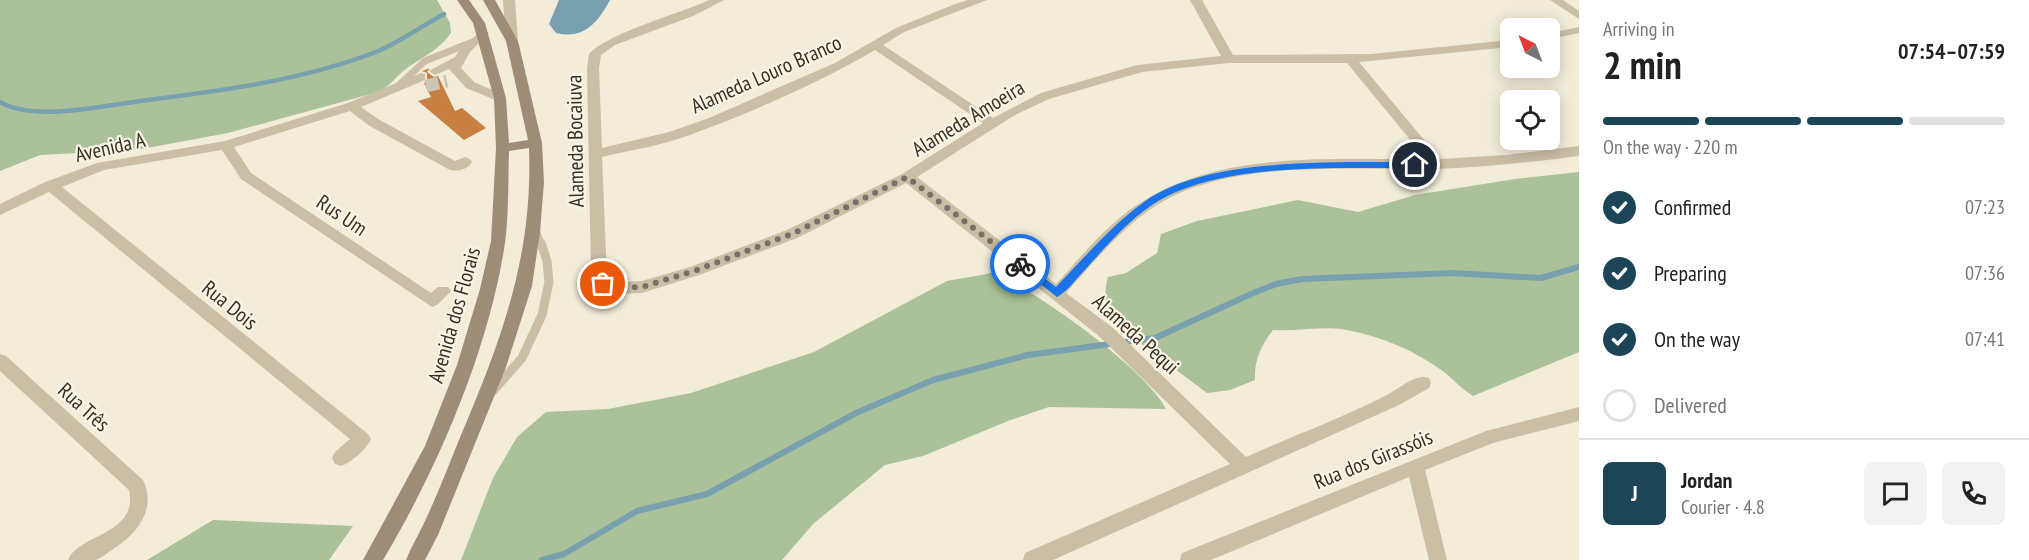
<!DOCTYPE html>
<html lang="en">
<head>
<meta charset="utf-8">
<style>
	:root { --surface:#fff; --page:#f2f2f2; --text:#222; --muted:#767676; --line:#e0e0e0; --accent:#1c4657 }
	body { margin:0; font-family:"PT Sans Narrow",sans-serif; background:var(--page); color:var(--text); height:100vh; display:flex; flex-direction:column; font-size:22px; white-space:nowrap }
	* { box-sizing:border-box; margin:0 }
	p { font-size:20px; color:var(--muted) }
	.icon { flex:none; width:33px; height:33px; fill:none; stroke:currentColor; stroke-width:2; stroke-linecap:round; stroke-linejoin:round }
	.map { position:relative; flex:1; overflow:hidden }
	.side { display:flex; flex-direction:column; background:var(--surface); width:450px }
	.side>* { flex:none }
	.needle { width:39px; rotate:318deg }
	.fabs { position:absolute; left:1500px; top:18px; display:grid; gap:12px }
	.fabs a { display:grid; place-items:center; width:60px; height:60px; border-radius:9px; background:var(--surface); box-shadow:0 3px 15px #0003; font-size:30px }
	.pin { position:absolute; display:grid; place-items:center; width:51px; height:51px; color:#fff; margin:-26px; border:3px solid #fff; border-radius:50%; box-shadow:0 2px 6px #0007 }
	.courier { position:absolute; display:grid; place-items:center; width:60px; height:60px; margin:-30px; border:4px solid #1a73e8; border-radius:50%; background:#fff; color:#222; box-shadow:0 2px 8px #0007 }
	.headline em { font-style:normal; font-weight:700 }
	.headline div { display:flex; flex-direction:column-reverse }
	.headline { display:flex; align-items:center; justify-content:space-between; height:102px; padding:0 24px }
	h1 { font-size:39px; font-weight:700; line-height:45px }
	.bar { display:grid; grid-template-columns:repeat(4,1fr); gap:9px 6px; align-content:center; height:72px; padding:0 24px }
	.bar i { height:8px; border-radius:4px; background:var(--line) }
	.bar .selected { background:var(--accent) }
	.bar p { grid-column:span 4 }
	.line { display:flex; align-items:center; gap:15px; padding:0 24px; border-top:2px solid var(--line) }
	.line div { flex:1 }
	.round { display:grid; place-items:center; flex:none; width:63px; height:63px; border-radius:9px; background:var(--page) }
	ol { padding:0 24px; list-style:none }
	li { display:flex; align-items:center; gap:18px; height:66px }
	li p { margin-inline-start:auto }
	li .icon { padding:6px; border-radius:50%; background:var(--accent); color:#fff; stroke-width:4 }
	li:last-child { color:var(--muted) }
	li i { width:33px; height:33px; border:3px solid var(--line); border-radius:50% }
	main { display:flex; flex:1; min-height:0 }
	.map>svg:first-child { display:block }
	.green { fill:#aac199 }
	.water { fill:#78a0af }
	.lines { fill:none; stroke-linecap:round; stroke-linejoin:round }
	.stream-far1 { stroke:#78a0af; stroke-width:4.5 }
	.stream { stroke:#78a0af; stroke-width:6 }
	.building { fill:#c78041 }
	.street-tunnel { stroke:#ccc6b5; stroke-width:13; stroke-dasharray:13 6; stroke-linecap:butt }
	.lane-far1 { stroke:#cabea5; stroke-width:7 }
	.lane { stroke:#cabea5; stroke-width:9 }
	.street { fill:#cabea5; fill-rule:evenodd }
	.secondary { fill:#9d8d77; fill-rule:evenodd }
	.route { fill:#1a73e8 }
	.done { stroke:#777165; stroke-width:6; stroke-dasharray:0 10.8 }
	.labels { text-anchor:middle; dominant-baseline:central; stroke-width:4.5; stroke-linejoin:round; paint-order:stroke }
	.street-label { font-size:21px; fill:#352f27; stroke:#f9f5e5 }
</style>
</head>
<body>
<main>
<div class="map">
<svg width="1579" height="560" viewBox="0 0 1579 560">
	<rect width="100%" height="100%" fill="#f2ecd9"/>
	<g class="green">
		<path d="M0 0H437L450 23 451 33C440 49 423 57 407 68 396 76 393 84 378 92L228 133 136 150 40 155 0 171Z"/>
		<path d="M1579 172V352L1473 396C1462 389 1454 380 1444 372 1416 351 1381 336 1347 330 1325 325 1296 332 1273 330 1261 346 1254 360 1255 380L1230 390 1207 393 1116 325C1108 309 1102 296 1108 277L1126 273 1157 253 1161 234 1197 221 1298 200 1358 212 1415 195 1515 179Z"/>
		<path d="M992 273C1033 288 1147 370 1166 409L1049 407 1008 421 923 456 885 465 813 524 782 560H461L493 478 517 437 546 412 608 409 691 393 814 352 947 281Z"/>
		<polygon points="213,520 353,526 329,560 147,560"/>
	</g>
	<path class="water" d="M559 0H610C598 22 584 40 556 33L549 24Z"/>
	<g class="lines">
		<path class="stream-far1" d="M0 102C33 122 103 106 140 101 220 91 300 81 376 52 400 42 422 26 444 14"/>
		<polyline class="stream" points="542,560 564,554 637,511 707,494 856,413 933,380 1028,355 1155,338 1251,294 1276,284 1302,279 1453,273 1541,278 1579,267"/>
	</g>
	<polygon class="building" points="430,68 427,72 434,77 438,76 455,111 462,108 486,128 464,140 418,101 431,97 424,83 427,80 427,73 422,71"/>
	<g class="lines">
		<polyline class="street-tunnel" points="426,86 447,81"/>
		<g class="lane-far1">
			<polyline points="398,86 425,61 470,43"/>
			<polyline points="536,230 541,244"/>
		</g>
		<polyline class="lane" points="493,391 522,358 542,315 549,282 547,261 541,243"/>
		<g class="street">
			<polygon points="503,0 515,0 518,41 512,45 506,41"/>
			<path d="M709 0H724L693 16 615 45 601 55 599 68 602 148 669 132 709 118 835 63 896 28 955 4 968 0H987L904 32 883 45 993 118 1041 93 1137 65 1221 56 1190 0H1202L1233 55 1371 54 1510 40V47L1359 62 1440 159 1506 155 1579 146V156C1531 162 1483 168 1434 169 1354 170 1257 161 1182 192 1134 212 1100 255 1066 293L1112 327 1246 457C1293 436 1342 418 1387 395 1399 389 1416 373 1429 378L1431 383 1429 388 1399 405 1053 560H1023L1025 553 1230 464 1100 337 906 183 797 238 699 275 642 293 616 294 596 285 591 273 587 68 589 54C607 33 679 14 709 0ZM875 50 983 123 902 174 787 230 690 267 642 281 617 282 607 277 602 157C627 151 653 147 678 139 742 117 817 84 875 50ZM1229 63H1347L1426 159C1333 160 1227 150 1145 200 1110 220 1083 255 1056 284L917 177 1015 115 1049 99 1142 72Z"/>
			<polygon points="1550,0 1563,0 1579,11 1579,19"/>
			<polygon points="1579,27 1579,33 1550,39 1550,33"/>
			<polygon points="483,30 489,33 470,52 461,68 474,82 504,95 506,98 500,102 466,88 449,69 435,75 429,71 455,57 461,47"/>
			<path d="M421 73 425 74V80L361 107 378 119 455 161 465 157 470 159 472 162C468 169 458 172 450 170L368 125 350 111 234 147 251 173 431 293 438 287H448L451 291 437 305 432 307 241 179 222 150 104 170 62 187 368 434 371 439C366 450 352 462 341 466L335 464 332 458 335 452 350 439 49 192 0 215V204L45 182 97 163 225 141 348 103Z"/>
			<path d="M0 354 6 356 143 480C157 510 137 534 112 550 107 553 101 558 96 560 88 560 76 560 68 560 78 534 139 535 129 490L0 371Z"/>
			<polygon points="1579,407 1579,421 1493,443 1425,470 1447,560 1429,560 1409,477 1211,560 1180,560 1182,553 1486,431"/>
		</g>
		<path class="secondary" d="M457 0H469L485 23 506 98 509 143 528 140 506 41 483 0H495L518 41 542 143 544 182 540 232 532 286 506 367 438 535 425 560H406C411 547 418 536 424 523 438 494 449 464 461 435 502 338 533 256 529 148L509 151C508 181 509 213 505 243 489 349 438 468 383 560H363L425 446 457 365 480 289 491 241 496 148 494 98 473 23Z"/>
	</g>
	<path class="route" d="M1415 162 1419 165 1415 168C1338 169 1217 161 1152 205 1125 223 1104 249 1083 272 1075 280 1067 292 1057 297L1015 264 1020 261 1023 262 1056 287C1084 258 1111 226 1144 202 1207 156 1338 163 1415 162Z"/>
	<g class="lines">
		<polyline class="done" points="603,284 616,288 642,287 694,271 792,234 907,177 1020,264"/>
	</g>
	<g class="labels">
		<g class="street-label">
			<text transform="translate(766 74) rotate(-24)">Alameda Louro Branco</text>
			<text transform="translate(968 118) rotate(-31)">Alameda Amoeira</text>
			<text transform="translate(575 141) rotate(-91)">Alameda Bocaiuva</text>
			<text transform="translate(110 147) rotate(-13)">Avenida A</text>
			<text transform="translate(342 215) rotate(34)">Rus Um</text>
			<text transform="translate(230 305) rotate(39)">Rua Dois</text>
			<text transform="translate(454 315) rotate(-74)">Avenida dos Florais</text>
			<text transform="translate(1136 334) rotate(42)">Alameda Pequi</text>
			<text transform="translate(84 407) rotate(42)">Rua Três</text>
			<text transform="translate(1373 459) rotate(-22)">Rua dos Girassóis</text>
		</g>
	</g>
</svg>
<div class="fabs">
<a><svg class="needle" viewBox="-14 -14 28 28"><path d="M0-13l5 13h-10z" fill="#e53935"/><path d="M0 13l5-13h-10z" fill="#767676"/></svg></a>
<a><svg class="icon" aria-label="locate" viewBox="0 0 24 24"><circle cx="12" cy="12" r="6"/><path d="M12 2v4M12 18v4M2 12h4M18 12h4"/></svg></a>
</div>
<div class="pin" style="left:603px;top:284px;background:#ea580c"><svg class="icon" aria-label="bag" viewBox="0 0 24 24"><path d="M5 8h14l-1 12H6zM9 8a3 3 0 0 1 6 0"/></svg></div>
<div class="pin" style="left:1415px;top:165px;background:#1f2937"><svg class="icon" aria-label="home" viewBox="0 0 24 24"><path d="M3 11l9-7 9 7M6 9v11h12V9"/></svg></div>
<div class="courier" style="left:1020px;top:264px"><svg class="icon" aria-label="bike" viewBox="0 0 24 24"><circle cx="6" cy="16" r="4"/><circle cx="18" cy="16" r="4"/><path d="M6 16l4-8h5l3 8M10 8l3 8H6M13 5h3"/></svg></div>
</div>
<section class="side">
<div class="headline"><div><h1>2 min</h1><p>Arriving in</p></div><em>07:54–07:59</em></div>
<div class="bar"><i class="selected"></i><i class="selected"></i><i class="selected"></i><i></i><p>On the way · 220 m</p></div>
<ol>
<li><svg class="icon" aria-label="check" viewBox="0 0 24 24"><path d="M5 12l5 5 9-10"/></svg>Confirmed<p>07:23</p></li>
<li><svg class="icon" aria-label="check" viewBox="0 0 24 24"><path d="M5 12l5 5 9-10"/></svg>Preparing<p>07:36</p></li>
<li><svg class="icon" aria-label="check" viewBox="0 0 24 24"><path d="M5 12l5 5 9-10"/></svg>On the way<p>07:41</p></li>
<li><i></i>Delivered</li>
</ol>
<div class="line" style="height:108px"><b class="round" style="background:var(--accent);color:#fff">J</b><div><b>Jordan</b><p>Courier · 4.8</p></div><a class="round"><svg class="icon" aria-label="chat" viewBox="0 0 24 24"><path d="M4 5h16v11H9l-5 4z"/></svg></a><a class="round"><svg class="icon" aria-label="phone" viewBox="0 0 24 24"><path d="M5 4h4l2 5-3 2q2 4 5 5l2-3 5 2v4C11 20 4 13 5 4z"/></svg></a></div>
</section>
</main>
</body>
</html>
